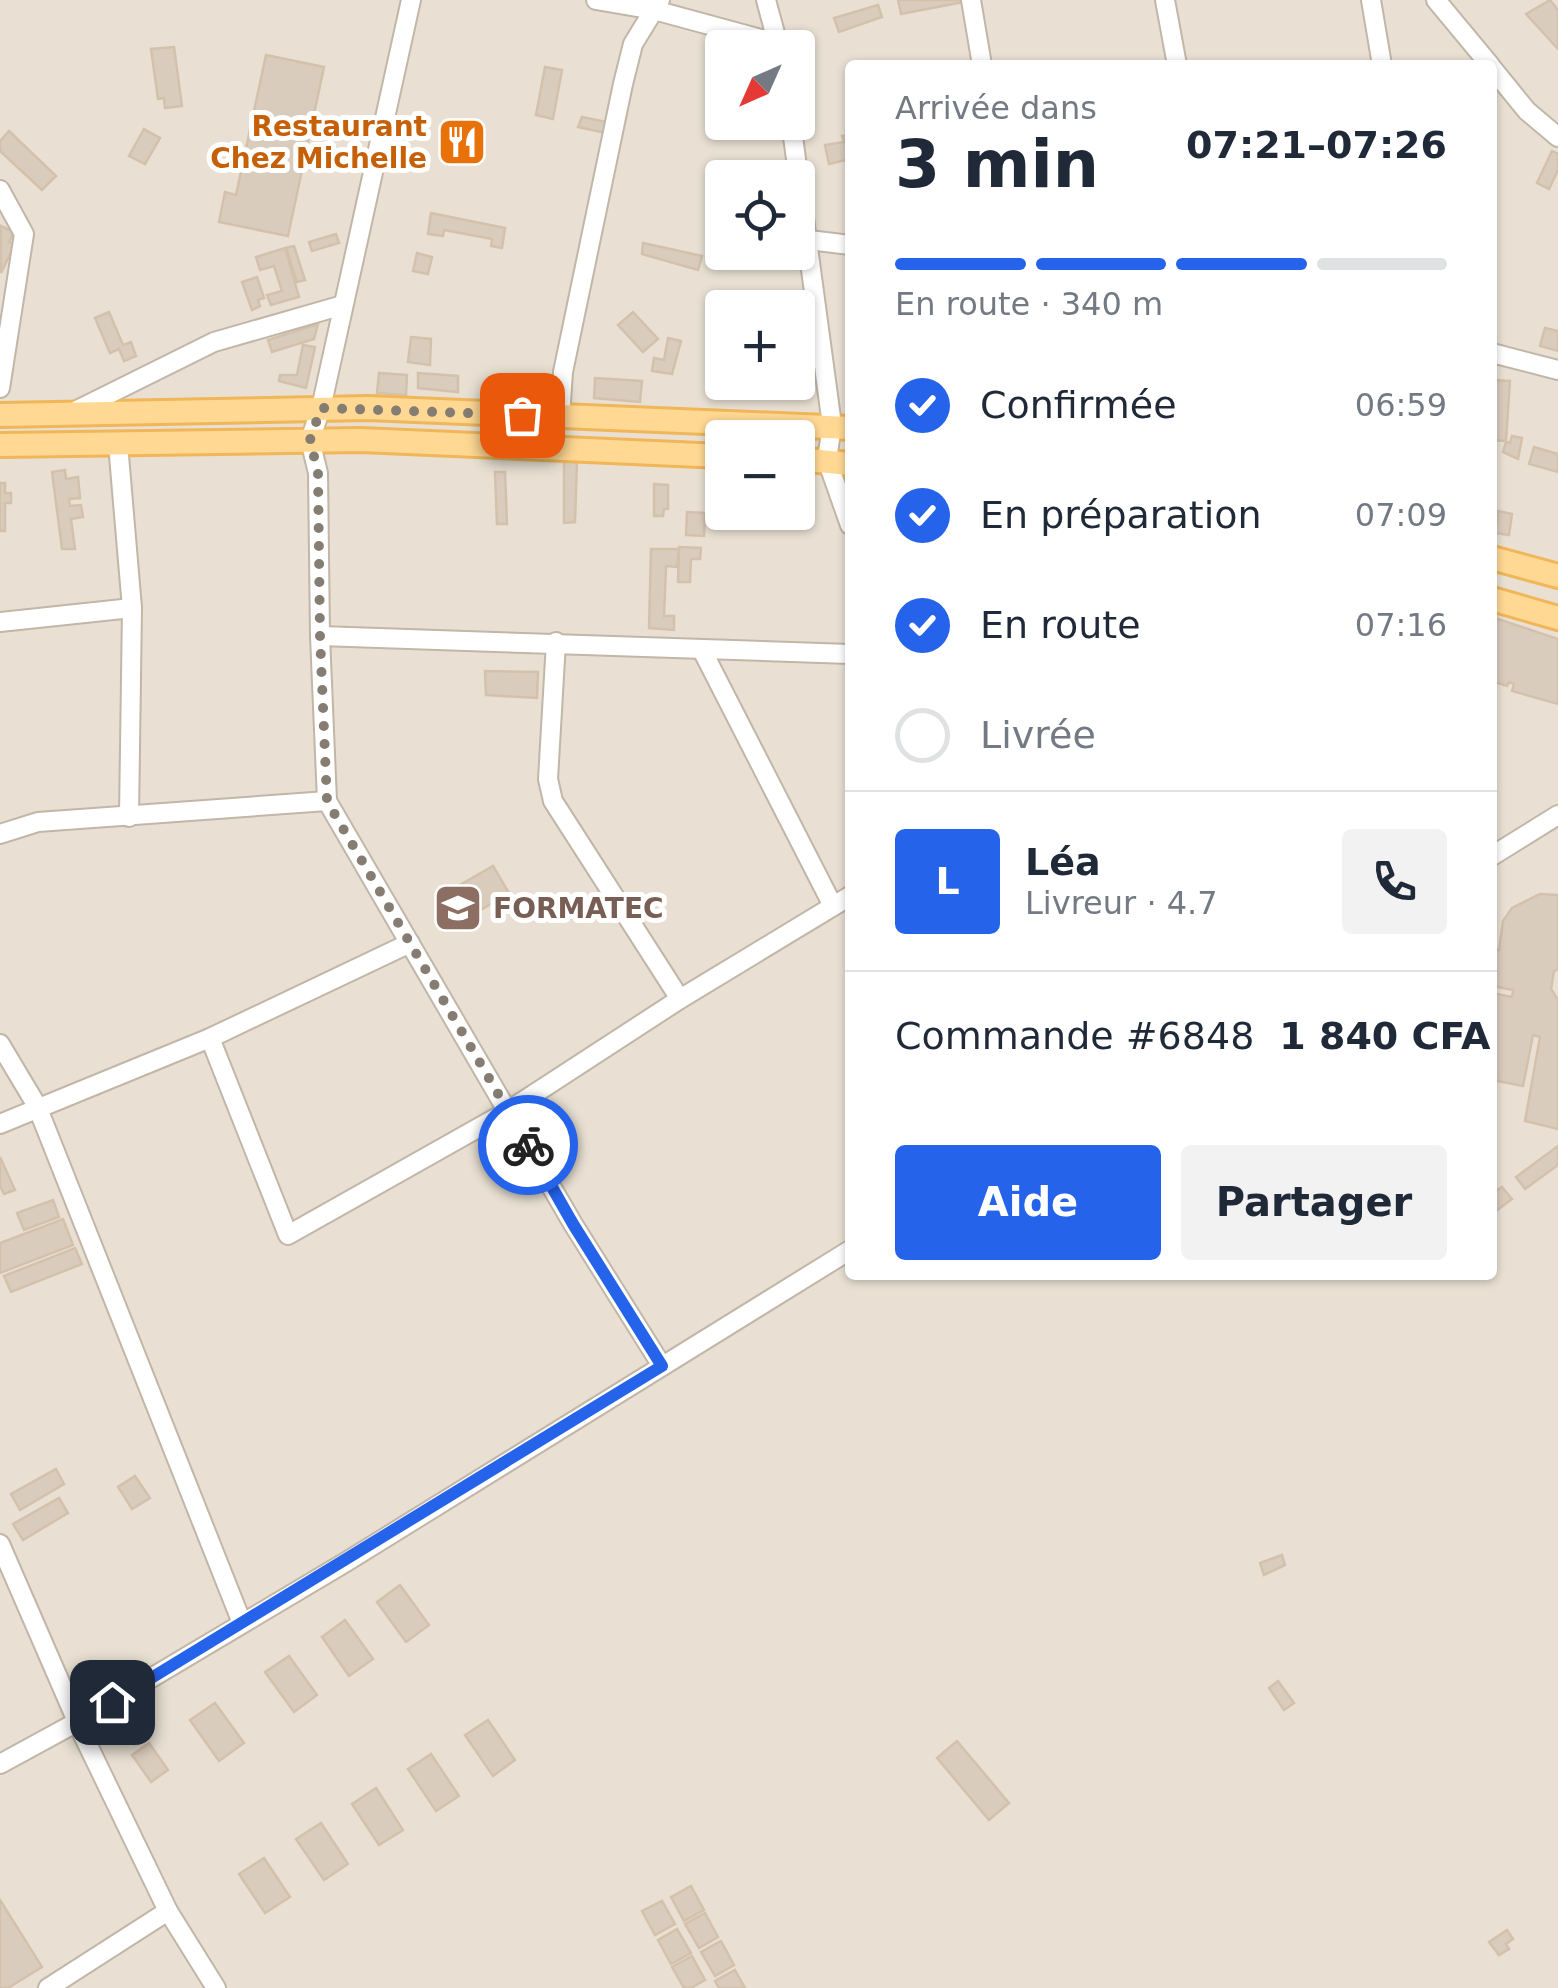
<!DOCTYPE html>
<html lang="fr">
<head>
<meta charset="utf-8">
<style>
	:root { --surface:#fff; --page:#f2f2f3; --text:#1f2937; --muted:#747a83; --line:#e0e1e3; --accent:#2563eb }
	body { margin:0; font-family:"DejaVu Sans",sans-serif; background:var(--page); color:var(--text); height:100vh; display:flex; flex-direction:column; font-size:38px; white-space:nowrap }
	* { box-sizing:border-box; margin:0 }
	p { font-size:32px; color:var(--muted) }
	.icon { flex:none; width:55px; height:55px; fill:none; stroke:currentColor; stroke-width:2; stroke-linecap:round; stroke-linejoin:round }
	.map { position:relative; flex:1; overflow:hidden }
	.panel { position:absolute; left:845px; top:60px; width:652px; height:1220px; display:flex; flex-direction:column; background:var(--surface); border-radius:10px; box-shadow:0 2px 8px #0004 }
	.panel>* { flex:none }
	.needle { width:65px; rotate:225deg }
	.buttons { position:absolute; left:705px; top:30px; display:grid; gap:20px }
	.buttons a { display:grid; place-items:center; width:110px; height:110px; border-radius:10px; background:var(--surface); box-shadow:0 2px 8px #0004; font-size:50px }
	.pin { position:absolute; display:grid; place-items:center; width:85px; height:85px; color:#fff; margin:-42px; border-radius:20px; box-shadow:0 5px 15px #0006 }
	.courier { position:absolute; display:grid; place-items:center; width:100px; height:100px; margin:-50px; border:8px solid #2563eb; border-radius:50%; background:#fff; color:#222; box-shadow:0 2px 12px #0007 }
	.summary em { font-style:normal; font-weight:600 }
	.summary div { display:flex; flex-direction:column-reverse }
	.summary { display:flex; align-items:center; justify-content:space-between; height:170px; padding:0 50px }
	h1 { font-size:65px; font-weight:600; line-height:75px }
	.bar { display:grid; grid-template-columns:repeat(4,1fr); gap:15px 10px; align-content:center; height:120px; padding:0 50px }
	.bar i { height:12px; border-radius:8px; background:var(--line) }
	.bar .active { background:var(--accent) }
	.bar p { grid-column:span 4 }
	.line { display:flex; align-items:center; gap:25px; padding:0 50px; border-top:2px solid var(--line) }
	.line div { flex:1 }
	.round { display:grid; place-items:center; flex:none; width:105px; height:105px; border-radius:10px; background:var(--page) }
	ol { padding:0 50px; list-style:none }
	li { display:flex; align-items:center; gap:30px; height:110px }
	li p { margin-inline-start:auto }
	li .icon { padding:10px; border-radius:50%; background:var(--accent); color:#fff; stroke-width:4 }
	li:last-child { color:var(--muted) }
	li i { width:55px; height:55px; border:5px solid var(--line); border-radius:50% }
	.action { display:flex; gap:20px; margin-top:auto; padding:20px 50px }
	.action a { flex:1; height:115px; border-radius:10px; background:var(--accent); color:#fff; font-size:40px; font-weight:600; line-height:115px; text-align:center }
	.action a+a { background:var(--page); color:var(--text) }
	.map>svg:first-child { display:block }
	.residential { fill:#e9e0d3; fill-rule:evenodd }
	.building { fill:#daccbd; stroke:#d3c1ac; stroke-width:2.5 }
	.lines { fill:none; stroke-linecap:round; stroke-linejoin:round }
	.minor-casing { stroke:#c1b6a7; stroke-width:22 }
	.major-casing { stroke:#f0b658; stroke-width:28 }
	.minor { stroke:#fff; stroke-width:18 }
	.major { stroke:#ffd894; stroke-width:22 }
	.done { stroke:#857d72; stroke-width:10; stroke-dasharray:0 18 }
	.route { stroke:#2563eb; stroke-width:12 }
	.labels { text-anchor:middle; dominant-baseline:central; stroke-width:10; stroke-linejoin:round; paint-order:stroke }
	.food-label { font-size:28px; font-weight:bold; fill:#c56008; stroke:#fff; text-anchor:end }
	.education-label { font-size:28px; font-weight:bold; fill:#785e54; stroke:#fff; text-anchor:start }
</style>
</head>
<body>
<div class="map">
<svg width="1558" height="1988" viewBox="0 0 1558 1988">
	<rect width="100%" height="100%" fill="#f5efe5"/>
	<path class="residential" d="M0 0H1558V1988H0ZM722 48H798V122H722ZM850 65H1492V1275H850ZM722 178H798V252H722ZM722 308H798V382H722ZM722 438H798V512H722Z"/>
	<g class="building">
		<polygon points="898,0 962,0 963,2 901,14"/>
		<polygon points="1550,0 1558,10 1558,49 1526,14"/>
		<polygon points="878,5 882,17 839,32 834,18"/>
		<polygon points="174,47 182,106 165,108 164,98 158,99 151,49"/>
		<polygon points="266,55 324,67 288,236 219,222 225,192 236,195"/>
		<polygon points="545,67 562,70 553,119 536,115"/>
		<polygon points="582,117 611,123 610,134 578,127"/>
		<polygon points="144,129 160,138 145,164 129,156"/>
		<polygon points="9,131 56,176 42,190 0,151 0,141"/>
		<polygon points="850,135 850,159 829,164 825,145 844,142 842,136"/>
		<polygon points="1552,151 1558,154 1558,170 1549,189 1537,183"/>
		<polygon points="431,213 505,228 502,248 491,246 492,239 444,230 443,236 428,234"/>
		<polygon points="1,226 14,232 9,242 15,244 1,273"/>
		<polygon points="336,234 339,243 312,251 309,242"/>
		<polygon points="643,243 702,256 698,270 642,254"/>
		<polygon points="294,246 305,280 297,282 286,248"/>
		<polygon points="285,248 299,297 271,305 267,295 282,291 274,266 260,270 256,257"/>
		<polygon points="417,253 432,257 428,274 413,271"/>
		<polygon points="257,277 264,298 258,300 260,306 252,310 242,282"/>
		<polygon points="109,312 123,345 131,342 136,356 124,361 119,349 110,353 95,318"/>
		<polygon points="633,312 658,339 643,352 618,325"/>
		<polygon points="318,324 314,339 272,352 268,340"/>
		<polygon points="1545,328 1558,331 1558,351 1540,346"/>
		<polygon points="411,337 431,339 430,365 408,362"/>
		<polygon points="668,338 681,341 672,374 652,371 654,358 664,360"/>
		<polygon points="303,345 315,347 306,388 279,381 280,375 297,375"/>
		<polygon points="379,373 407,375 406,395 377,393"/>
		<polygon points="418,373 458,376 458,392 418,388"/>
		<polygon points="595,378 642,381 640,402 594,398"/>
		<polygon points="1492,380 1510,381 1506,441 1492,440"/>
		<polygon points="1512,436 1522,438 1518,459 1503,452 1506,442 1510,443"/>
		<polygon points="1534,447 1558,454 1558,472 1529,464"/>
		<polygon points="564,461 577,461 575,522 564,523"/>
		<polygon points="65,470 66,479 78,477 80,498 69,499 70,506 81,505 83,517 71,519 75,549 62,549 52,472"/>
		<polygon points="495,472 505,472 507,524 497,524"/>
		<polygon points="0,483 5,483 5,493 11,493 11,503 5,503 5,531 0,531"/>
		<polygon points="654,484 668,485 668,509 664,509 663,516 654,516"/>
		<polygon points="1498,511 1512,514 1509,535 1495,533"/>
		<polygon points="687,512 705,513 704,536 686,535"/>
		<polygon points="679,547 701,548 700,559 691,559 690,582 678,582"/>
		<polygon points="651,549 679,549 677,567 666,566 664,616 674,616 674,630 649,628"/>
		<polygon points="1492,617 1558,639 1558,704 1512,691 1514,684 1509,682 1507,686 1492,681"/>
		<polygon points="485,671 538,672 537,698 486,695"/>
		<polygon points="493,866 509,893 456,925 439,897"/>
		<polygon points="1540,894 1558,895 1558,969 1554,971 1551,989 1558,1000 1558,1129 1525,1121 1540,1037 1533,1035 1523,1086 1492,1080 1492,993 1512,997 1513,990 1492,986 1492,949 1499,950 1503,921 1512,908"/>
		<polygon points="1558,1146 1558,1165 1525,1189 1516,1177"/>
		<polygon points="0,1157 15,1190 4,1194 0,1186"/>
		<polygon points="1502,1187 1512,1199 1492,1214 1492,1194"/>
		<polygon points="53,1200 59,1217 24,1230 17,1213"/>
		<polygon points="63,1219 73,1245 0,1273 0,1243"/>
		<polygon points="75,1248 82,1264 11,1292 4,1276"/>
		<polygon points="56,1469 64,1484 20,1510 11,1494"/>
		<polygon points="135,1476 150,1498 132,1509 118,1487"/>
		<polygon points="59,1498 68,1513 23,1540 13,1524"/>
		<polygon points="1282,1555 1285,1565 1264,1575 1260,1563"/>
		<polygon points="400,1585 429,1625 406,1642 377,1602"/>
		<polygon points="345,1620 373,1659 349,1676 322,1637"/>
		<polygon points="289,1656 317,1695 294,1712 265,1672"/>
		<polygon points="1278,1681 1294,1703 1284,1710 1269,1688"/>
		<polygon points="215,1703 244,1743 219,1761 190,1720"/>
		<polygon points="488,1720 515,1760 493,1776 465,1735"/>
		<polygon points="957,1741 1009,1803 989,1820 937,1758"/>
		<polygon points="149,1743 168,1770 151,1782 132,1755"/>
		<polygon points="431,1754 459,1796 436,1811 408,1769"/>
		<polygon points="376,1788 403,1830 379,1845 352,1804"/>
		<polygon points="321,1823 348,1864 324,1880 296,1839"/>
		<polygon points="264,1858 290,1897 265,1913 239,1874"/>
		<polygon points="691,1886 704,1910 684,1921 671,1897"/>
		<polygon points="0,1900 42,1967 8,1988 0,1988"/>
		<polygon points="662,1901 675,1924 655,1935 642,1911"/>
		<polygon points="705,1913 718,1937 699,1948 685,1924"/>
		<polygon points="677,1929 691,1953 671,1964 658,1940"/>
		<polygon points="1507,1930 1513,1939 1506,1944 1509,1949 1499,1955 1489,1942"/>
		<polygon points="721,1941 734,1965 715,1976 701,1952"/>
		<polygon points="692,1956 705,1980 691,1988 684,1988 672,1967"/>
		<polygon points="735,1970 745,1988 719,1988 715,1981"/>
	</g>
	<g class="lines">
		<g class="minor-casing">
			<g id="minor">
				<polyline points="411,0 321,408 310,440 318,473 320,636 327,801 573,1224 662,1366"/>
				<polyline points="596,0 654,10 779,44"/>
				<polyline points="766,0 779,48"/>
				<polyline points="971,0 982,65"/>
				<polyline points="1165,0 1177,65"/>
				<polyline points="1371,0 1382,65"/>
				<polyline points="1436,0 1490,65"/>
				<polyline points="1492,68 1527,111 1558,137"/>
				<polyline points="791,122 832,425 827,460 850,525"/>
				<polyline points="0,190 24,234 0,388"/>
				<polyline points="809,240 850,245"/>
				<polyline points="1492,353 1558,370"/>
				<polyline points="71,413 214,342 343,305"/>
				<polyline points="560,417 563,372 623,84 633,44 660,0"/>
				<polyline points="118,444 132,608 129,817"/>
				<polyline points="0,622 132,608"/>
				<polyline points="320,636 850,654"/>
				<polyline points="556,642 548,779 553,801 680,999"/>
				<polyline points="702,650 833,906"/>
				<polyline points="0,834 38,822 327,801"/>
				<polyline points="1492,856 1558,815"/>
				<polyline points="210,1038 288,1235 508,1111 680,999 850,896"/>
				<polyline points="0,1044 37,1106 242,1623"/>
				<polyline points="0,1124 210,1038 410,943"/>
				<polyline points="0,1544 83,1735 168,1911 216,1988"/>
				<polyline points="0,1764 79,1721 346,1562 850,1250"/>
				<polyline points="48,1988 168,1911"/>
			</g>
		</g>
		<g class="major-casing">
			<g id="major">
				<polyline points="0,415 368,408 850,428"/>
				<polyline points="0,445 361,440 722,456"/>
				<polyline points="798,459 850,464"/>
				<polyline points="1492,558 1558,576"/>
				<polyline points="1492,599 1558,618"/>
			</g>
		</g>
		<use href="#minor" class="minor"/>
		<use href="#major" class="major"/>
	</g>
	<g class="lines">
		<polyline class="done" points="522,415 321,408 310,440 318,473 320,636 327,801 528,1145"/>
		<polyline class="route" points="112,1702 662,1366 573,1224 528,1145"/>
	</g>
	<defs>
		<g id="restaurant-square" transform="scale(2.5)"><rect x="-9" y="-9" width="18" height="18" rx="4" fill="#e8710a" stroke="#fff"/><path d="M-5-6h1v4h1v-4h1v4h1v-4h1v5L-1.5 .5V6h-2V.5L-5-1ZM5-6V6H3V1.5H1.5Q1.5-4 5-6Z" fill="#fff"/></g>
		<g id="university-square" transform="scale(2.5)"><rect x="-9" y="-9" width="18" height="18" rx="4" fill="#8d6e63" stroke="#fff"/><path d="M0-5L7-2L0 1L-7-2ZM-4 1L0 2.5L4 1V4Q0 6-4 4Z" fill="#fff"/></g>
	</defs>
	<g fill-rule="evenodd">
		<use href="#restaurant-square" x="462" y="142"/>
		<use href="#university-square" x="458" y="908"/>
	</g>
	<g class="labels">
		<g class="food-label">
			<text x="427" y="126">Restaurant<tspan x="427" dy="32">Chez Michelle</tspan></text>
		</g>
		<g class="education-label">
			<text x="493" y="908">FORMATEC</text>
		</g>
	</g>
</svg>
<div class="buttons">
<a><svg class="needle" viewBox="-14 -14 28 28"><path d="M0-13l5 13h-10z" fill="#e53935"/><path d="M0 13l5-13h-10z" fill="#747a83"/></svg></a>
<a><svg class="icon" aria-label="locate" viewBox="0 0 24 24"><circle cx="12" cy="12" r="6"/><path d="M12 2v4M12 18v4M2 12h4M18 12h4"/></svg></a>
<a>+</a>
<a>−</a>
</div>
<div class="pin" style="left:522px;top:415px;background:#ea580c"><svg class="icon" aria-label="bag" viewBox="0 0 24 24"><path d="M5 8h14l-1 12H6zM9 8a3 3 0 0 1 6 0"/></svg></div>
<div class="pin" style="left:112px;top:1702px;background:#1f2937"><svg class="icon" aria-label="home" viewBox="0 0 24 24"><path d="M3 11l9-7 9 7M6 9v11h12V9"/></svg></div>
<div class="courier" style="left:528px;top:1145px"><svg class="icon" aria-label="bike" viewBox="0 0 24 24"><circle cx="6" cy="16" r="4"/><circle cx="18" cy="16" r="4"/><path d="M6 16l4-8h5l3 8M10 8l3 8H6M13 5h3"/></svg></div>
<section class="panel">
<div class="summary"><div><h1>3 min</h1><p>Arrivée dans</p></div><em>07:21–07:26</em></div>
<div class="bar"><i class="active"></i><i class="active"></i><i class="active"></i><i></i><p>En route · 340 m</p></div>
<ol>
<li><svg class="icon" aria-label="check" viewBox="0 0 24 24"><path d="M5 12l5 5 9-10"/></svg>Confirmée<p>06:59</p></li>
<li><svg class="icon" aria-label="check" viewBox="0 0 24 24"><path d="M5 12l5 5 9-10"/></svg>En préparation<p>07:09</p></li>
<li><svg class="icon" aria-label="check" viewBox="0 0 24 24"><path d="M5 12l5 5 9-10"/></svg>En route<p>07:16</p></li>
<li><i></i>Livrée</li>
</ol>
<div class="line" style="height:180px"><b class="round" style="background:var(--accent);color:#fff">L</b><div><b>Léa</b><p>Livreur · 4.7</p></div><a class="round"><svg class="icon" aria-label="phone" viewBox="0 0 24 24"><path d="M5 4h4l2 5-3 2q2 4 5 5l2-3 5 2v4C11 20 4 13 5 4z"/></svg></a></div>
<div class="line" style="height:130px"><div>Commande #6848</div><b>1 840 CFA</b></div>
<div class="action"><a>Aide</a><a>Partager</a></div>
</section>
</div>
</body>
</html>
